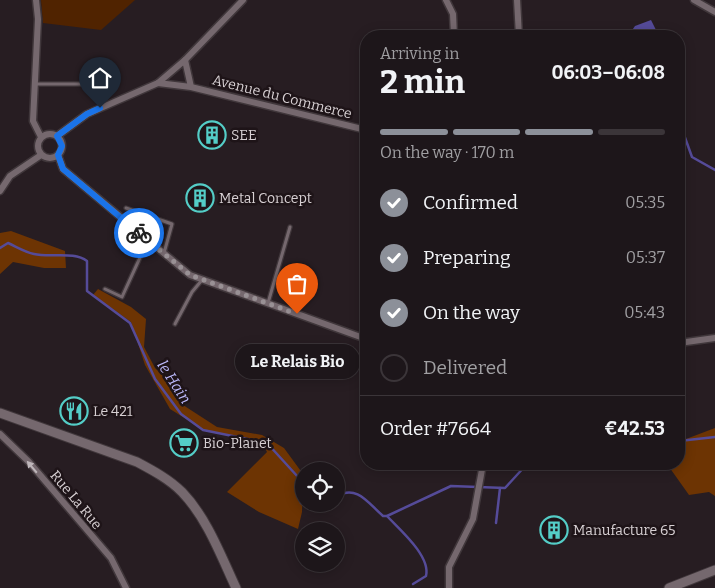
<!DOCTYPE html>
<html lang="en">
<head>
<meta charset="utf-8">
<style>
	:root { --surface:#1d161a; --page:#251f23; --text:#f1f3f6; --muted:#a09fa2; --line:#3b3539; --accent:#8c9099 }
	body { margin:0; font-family:Bitter,serif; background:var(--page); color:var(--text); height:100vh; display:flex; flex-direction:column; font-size:19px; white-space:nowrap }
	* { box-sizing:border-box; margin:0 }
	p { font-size:16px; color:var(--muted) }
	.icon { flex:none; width:28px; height:28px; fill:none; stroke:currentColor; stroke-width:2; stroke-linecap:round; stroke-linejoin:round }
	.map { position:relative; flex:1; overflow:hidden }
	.details { position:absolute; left:360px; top:30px; width:325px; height:440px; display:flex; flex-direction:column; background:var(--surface); border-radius:20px; box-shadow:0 2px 12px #0003,0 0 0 1px var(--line) }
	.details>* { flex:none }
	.tools { position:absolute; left:295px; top:462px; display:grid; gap:10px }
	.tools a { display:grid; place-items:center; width:50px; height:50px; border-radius:50%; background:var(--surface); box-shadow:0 2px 12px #0003,0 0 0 1px var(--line); font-size:25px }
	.pin { position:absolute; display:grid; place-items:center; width:42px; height:42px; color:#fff; margin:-51px -21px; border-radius:50% 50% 50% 0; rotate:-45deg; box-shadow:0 0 5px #0007 }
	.pin .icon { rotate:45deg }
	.courier { position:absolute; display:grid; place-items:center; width:50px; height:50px; margin:-25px; border:4px solid #1a73e8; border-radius:50%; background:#fff; color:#222; box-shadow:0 1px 6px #0007 }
	.bubble { position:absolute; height:35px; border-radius:18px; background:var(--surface); box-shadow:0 2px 12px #0003,0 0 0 1px var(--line); font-size:16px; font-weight:700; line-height:35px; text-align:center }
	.head em { font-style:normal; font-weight:700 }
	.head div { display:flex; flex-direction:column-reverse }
	.head { display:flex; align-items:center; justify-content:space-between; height:85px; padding:0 20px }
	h1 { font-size:32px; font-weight:700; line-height:38px }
	.bar { display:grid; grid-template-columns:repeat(4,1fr); gap:8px 5px; align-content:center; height:60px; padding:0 20px }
	.bar i { height:6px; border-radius:4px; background:var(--line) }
	.bar .active { background:var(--accent) }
	.bar p { grid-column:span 4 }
	.line { display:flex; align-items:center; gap:12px; padding:0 20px; border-top:1px solid var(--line) }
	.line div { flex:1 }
	ol { padding:0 20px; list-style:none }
	li { display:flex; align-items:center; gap:15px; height:55px }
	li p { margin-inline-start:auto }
	li .icon { padding:5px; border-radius:50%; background:var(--accent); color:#fff; stroke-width:4 }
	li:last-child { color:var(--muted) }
	li i { width:28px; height:28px; border:2px solid var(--line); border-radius:50% }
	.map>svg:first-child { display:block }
	.green { fill:#502300 }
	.forest { fill:#6d3403 }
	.water { fill:#554b99 }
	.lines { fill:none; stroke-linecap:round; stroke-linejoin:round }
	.stream { stroke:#554b99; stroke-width:2.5 }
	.service-casing { stroke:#40373b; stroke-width:5.5 }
	.minor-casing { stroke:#40373b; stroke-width:9 }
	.secondary-casing { stroke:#40373b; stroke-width:11 }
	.service { stroke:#75686e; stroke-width:3 }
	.minor { stroke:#75686e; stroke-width:6 }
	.secondary { stroke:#75686e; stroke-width:9 }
	.oneway { fill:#beb6ba }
	.done { stroke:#999195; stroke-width:5; stroke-dasharray:0 9 }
	.route { stroke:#1a73e8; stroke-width:6 }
	.labels { text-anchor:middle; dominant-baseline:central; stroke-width:5; stroke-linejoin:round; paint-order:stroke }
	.street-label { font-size:14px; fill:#d7d0d3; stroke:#1e1418 }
	.poi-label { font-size:14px; fill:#d7d0d3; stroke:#1e1418; text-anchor:start }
	.water-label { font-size:15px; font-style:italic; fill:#bcb9fb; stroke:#1e1418 }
</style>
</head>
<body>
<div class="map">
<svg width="715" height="588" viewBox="0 0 715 588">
	<rect width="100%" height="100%" fill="#271d22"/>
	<polygon class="green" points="41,0 135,0 101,30 43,23"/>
	<g class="forest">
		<polygon points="11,231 65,251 66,268 44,268 13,262 0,274 0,233"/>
		<polygon points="98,289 131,307 146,319 144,347 155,368 171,384 183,405 217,427 262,435 284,448 303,474 302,512 298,529 259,512 227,492 267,452 263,444 202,429 170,409 145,365 131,322 93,295"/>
		<polygon points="715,428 715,496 709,492 689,495 667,464 679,464 679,435 686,439"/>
	</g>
	<polygon class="water" points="651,20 659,36 628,36 635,26"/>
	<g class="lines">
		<g class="stream">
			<polyline points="679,121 692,157 715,170"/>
			<path d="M0 248 8 243C17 247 25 252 34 254 50 258 74 251 87 261V291L130 323 155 379 181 414 203 430 267 443 298 477 301 503C309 509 315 508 324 504"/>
			<polyline points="679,441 715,437"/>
			<polyline points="540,464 555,468 566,464"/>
			<path d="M336 496C358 485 367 502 383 516H387L451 486 505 488 527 464"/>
			<path d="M387 516C399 529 431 556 426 576L413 584"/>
			<polyline points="496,523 500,488"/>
		</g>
		<g class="service-casing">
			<g id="service">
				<polyline points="36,84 82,84"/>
				<polyline points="126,208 172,224 164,253"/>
				<polyline points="105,289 122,297 148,240"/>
				<polyline points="268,303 290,227"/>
				<polyline points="175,324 192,292 202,280"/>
			</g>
		</g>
		<g class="minor-casing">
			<g id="minor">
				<polyline points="36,0 38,19 33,121 41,137"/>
				<polyline points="446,0 453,14 454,36"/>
				<polyline points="517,0 519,36"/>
				<polyline points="694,0 715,12"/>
				<polyline points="185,60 243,0"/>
				<polyline points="191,87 185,60 158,83 191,87 366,130"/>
				<circle cx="50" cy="146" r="12"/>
				<polyline points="57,136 87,114 158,83"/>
				<polyline points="58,155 63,169 190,275 366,339"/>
				<polyline points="0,191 10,176 41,155"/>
				<polyline points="679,343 715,338"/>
				<polyline points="0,434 29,462 111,558 126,588"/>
				<polyline points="449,588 449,567 473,519 483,464"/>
			</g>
		</g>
		<g class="secondary-casing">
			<g id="secondary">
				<path d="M0 413 137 462C152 470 169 479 182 492 207 518 221 556 236 588"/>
				<polyline points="669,588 715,570"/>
			</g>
		</g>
		<use href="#service" class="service"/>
		<use href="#minor" class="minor"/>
		<use href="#secondary" class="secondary"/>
	</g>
	<defs><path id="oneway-solid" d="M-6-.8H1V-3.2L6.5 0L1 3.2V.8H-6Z" transform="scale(1.25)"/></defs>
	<use class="oneway" href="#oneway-solid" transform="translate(32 467) rotate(-130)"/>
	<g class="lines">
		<polyline class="done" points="139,233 190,275 297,314"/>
		<polyline class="route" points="100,108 87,114 57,136 62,146 58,155 63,169 139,233"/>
	</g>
	<defs>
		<g id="building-ring" transform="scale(1.4375)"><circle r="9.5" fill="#1e1418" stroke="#54cdc7" stroke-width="1.5"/><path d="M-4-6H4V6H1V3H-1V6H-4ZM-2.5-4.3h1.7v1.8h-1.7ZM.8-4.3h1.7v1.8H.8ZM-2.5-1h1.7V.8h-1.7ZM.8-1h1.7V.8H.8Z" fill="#54cdc7"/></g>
		<g id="restaurant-ring" transform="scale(1.4375)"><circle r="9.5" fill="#1e1418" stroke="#54cdc7" stroke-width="1.5"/><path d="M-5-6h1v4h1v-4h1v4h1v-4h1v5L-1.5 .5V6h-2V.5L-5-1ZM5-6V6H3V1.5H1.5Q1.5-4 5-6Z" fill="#54cdc7"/></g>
		<g id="supermarket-ring" transform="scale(1.4375)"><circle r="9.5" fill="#1e1418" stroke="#54cdc7" stroke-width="1.5"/><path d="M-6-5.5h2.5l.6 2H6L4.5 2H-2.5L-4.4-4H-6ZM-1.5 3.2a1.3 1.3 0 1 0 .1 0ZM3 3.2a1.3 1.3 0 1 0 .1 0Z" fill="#54cdc7"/></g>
	</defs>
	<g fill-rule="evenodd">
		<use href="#building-ring" x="212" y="135"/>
		<use href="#building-ring" x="200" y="198"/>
		<use href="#restaurant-ring" x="74" y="411"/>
		<use href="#supermarket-ring" x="184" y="443"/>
		<use href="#building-ring" x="554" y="530"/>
	</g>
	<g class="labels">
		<g class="street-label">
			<text transform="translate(282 97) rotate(14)">Avenue du Commerce</text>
			<text transform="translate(76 500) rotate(50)">Rue La Rue</text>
		</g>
		<g class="poi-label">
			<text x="231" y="135">SEE</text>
			<text x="219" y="198">Metal Concept</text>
			<text x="93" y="411">Le 421</text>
			<text x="203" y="443">Bio-Planet</text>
			<text x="573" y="530">Manufacture 65</text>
		</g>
		<g class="water-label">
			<text transform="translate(174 382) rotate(57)">le Hain</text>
		</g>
	</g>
</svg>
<div class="tools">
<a><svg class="icon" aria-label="locate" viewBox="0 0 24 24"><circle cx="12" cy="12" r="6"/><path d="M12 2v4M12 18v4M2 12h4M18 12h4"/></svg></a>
<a><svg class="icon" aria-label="layers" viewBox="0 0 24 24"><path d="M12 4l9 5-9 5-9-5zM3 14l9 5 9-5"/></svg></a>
</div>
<div class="pin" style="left:297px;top:314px;background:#ea580c"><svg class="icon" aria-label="bag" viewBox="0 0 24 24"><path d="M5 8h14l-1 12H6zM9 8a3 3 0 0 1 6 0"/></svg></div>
<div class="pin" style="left:100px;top:108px;background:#1f2937"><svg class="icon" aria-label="home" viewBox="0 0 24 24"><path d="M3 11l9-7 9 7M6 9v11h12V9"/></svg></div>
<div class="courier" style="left:139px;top:233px"><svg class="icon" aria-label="bike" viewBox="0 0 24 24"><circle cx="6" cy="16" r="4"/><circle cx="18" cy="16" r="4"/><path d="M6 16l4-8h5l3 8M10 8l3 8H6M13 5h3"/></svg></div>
<div class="bubble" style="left:235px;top:344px;width:125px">Le Relais Bio</div>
<section class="details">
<div class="head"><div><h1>2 min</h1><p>Arriving in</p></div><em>06:03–06:08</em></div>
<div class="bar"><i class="active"></i><i class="active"></i><i class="active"></i><i></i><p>On the way · 170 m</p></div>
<ol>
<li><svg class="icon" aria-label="check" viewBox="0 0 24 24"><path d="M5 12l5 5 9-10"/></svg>Confirmed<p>05:35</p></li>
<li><svg class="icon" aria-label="check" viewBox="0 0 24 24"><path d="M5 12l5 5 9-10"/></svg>Preparing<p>05:37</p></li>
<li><svg class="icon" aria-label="check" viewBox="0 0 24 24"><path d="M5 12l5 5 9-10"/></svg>On the way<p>05:43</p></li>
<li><i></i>Delivered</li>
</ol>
<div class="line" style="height:65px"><div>Order #7664</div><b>€42.53</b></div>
</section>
</div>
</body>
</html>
